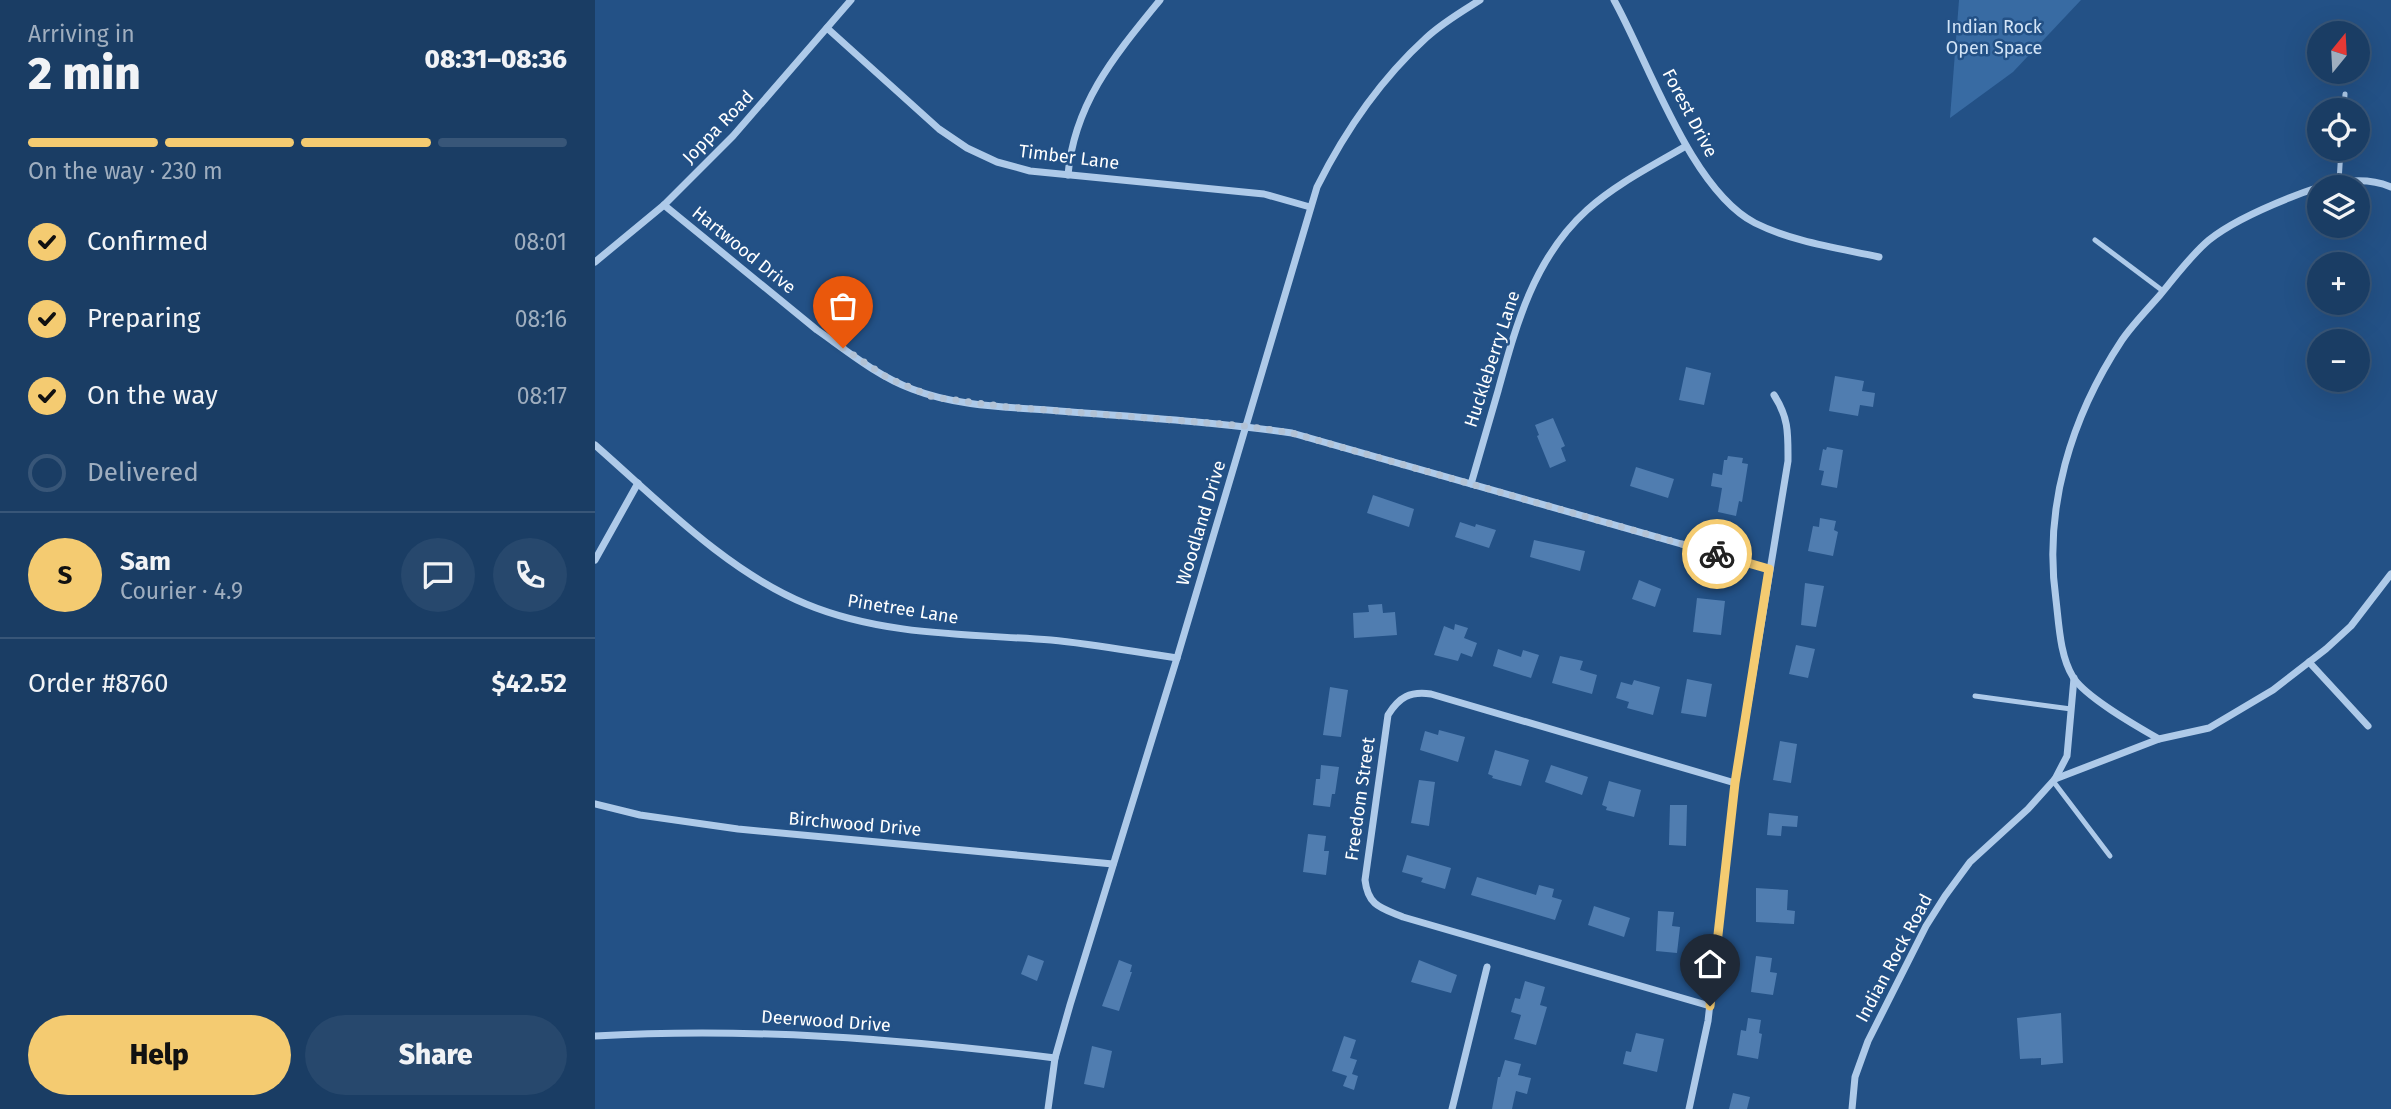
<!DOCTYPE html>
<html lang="en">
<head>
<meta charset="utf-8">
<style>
	:root { --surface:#1a3d64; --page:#27486d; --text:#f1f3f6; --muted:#9faebf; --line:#385678; --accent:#f4cb71 }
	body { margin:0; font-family:"Fira Sans",sans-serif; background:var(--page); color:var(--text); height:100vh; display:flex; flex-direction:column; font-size:26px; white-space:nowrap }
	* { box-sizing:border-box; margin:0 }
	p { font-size:23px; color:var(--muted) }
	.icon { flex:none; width:38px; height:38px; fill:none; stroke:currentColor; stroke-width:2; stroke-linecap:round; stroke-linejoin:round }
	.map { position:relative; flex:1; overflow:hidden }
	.side { display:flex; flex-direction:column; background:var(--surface); width:595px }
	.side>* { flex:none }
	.needle { width:46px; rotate:18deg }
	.tools { position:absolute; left:1712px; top:21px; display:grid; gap:14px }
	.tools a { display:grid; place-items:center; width:63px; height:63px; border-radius:50%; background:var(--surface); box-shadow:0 7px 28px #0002,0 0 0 2px var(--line); font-size:35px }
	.pin { position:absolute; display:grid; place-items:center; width:60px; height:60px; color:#fff; margin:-72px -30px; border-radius:50% 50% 50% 0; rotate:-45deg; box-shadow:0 0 7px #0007 }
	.pin .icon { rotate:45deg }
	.courier { position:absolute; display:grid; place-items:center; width:70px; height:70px; margin:-35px; border:5px solid #f4cb71; border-radius:50%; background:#fff; color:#222; box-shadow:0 2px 9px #0007 }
	.summary em { font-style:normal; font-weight:800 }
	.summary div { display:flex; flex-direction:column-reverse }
	.summary { display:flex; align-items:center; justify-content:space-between; height:119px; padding:0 28px }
	h1 { font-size:46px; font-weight:800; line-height:52px }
	.bar { display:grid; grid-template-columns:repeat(4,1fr); gap:10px 7px; align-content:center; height:84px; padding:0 28px }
	.bar i { height:9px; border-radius:5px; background:var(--line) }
	.bar .selected { background:var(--accent) }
	.bar p { grid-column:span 4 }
	.line { display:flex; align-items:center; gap:18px; padding:0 28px; border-top:2px solid var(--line) }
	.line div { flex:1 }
	.round { display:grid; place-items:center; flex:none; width:74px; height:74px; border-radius:37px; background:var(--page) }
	ol { padding:0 28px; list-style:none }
	li { display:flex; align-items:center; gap:21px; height:77px }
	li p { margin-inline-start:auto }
	li .icon { padding:7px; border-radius:50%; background:var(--accent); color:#111; stroke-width:4 }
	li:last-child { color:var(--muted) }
	li i { width:38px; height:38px; border:4px solid var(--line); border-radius:50% }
	.primary-button { display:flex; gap:14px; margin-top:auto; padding:14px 28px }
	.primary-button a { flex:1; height:80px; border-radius:42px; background:var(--accent); color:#111; font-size:28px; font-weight:800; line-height:80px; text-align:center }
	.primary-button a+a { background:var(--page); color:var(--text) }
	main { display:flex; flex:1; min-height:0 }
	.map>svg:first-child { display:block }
	.green { fill:#386ba3 }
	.building { fill:#507db0 }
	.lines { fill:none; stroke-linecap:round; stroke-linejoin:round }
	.service { stroke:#aecae9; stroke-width:5 }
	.minor { stroke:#aecae9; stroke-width:7 }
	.done { stroke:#b2c2d5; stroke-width:7; stroke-dasharray:0 12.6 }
	.route { stroke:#f4cb71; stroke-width:9 }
	.labels { text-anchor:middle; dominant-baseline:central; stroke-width:5; stroke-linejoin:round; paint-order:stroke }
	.park-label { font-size:18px; fill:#d2e4f7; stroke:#235186 }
	.street-label { font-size:18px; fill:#fff; stroke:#235186 }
</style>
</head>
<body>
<main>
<section class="side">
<div class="summary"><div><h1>2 min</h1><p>Arriving in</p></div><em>08:31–08:36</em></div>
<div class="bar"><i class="selected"></i><i class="selected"></i><i class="selected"></i><i></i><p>On the way · 230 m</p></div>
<ol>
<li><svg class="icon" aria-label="check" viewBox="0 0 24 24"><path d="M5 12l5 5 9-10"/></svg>Confirmed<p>08:01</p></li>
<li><svg class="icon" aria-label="check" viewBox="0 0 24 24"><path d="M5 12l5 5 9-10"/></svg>Preparing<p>08:16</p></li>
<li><svg class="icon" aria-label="check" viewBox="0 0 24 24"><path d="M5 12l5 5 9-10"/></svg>On the way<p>08:17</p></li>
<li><i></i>Delivered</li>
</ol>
<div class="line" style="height:126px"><b class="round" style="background:var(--accent);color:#111">S</b><div><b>Sam</b><p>Courier · 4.9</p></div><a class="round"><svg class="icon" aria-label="chat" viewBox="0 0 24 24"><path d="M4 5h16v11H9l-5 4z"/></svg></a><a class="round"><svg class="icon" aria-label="phone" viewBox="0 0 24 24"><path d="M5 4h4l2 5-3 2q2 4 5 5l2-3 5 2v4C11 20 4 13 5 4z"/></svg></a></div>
<div class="line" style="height:91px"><div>Order #8760</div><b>$42.52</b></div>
<div class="primary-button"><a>Help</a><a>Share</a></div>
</section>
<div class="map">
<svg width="1796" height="1109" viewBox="0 0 1796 1109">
	<rect width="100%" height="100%" fill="#235186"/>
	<polygon class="green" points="1364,0 1486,0 1418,72 1355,118"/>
	<g class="building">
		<polygon points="1091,367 1116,373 1109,405 1084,400"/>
		<polygon points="1240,376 1269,381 1267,391 1280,393 1278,407 1265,405 1263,416 1234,411"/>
		<polygon points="958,418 970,446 966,448 971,461 955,468 942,436 944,435 940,425"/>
		<polygon points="1232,447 1248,450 1242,488 1226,485 1229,471 1224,470 1228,449 1231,450"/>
		<polygon points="1133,456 1148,458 1147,463 1153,464 1147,502 1144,501 1141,516 1123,512 1127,488 1116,486 1118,473 1127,475 1129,460 1132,460"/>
		<polygon points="1041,467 1079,479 1073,498 1035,486"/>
		<polygon points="778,495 819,509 814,527 772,513"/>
		<polygon points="1225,518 1241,521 1239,530 1243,532 1238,556 1213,551 1218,526 1224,527"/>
		<polygon points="865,522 880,527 881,524 901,530 894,548 860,537"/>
		<polygon points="939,540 990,551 985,571 935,557"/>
		<polygon points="1044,580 1066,589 1060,607 1037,599"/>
		<polygon points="1210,583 1229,586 1221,627 1206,625"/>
		<polygon points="1102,598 1130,601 1126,635 1098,632"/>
		<polygon points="787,604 788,613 800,612 802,635 759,638 758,613 774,612 773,605"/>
		<polygon points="860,624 873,628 869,638 882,643 877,657 866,653 863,661 839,655 849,626 859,630"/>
		<polygon points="1201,645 1220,649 1213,678 1194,674"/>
		<polygon points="903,649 926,657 928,650 944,655 936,678 898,666"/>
		<polygon points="965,656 988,661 985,670 1002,675 997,694 957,683"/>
		<polygon points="1092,679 1117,684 1111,717 1086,713"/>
		<polygon points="1039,680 1065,687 1058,715 1032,708 1034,702 1021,698 1026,682 1037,685"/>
		<polygon points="735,687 753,690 746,737 728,735"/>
		<polygon points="844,730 870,737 863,762 825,750 830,731 843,735"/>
		<polygon points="1185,741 1202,744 1196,783 1178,780"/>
		<polygon points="900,750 934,760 926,786 897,778 898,776 893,774"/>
		<polygon points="726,765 744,767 740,794 737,794 735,807 718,805 721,779 725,779"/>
		<polygon points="956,765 993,777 987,795 950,782"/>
		<polygon points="824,780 840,782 834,826 816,823"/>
		<polygon points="1014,781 1046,790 1039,817 1011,810 1012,807 1007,805"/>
		<polygon points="1075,805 1092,805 1091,846 1074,845"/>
		<polygon points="1174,813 1203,816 1202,827 1187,826 1186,836 1172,835"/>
		<polygon points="713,834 731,836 729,851 734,851 731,875 708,872"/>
		<polygon points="812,855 856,868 850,889 826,882 828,878 807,872"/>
		<polygon points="882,877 941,895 944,885 959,889 957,897 967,900 960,920 876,895"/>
		<polygon points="1161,888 1193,890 1192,910 1200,911 1199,924 1161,922"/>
		<polygon points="999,906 1035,918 1029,937 993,925"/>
		<polygon points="1063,911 1079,912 1077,926 1085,927 1082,953 1061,951"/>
		<polygon points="433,955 449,961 442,981 426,974"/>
		<polygon points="1161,956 1177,958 1175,972 1182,973 1178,995 1156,992"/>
		<polygon points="524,960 537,965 535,972 537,972 524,1011 507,1006"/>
		<polygon points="824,960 862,975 856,993 816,982"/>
		<polygon points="930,981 950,987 945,1005 952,1007 941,1045 919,1039 926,1015 916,1012 920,998 925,999"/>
		<polygon points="1466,1013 1468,1063 1446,1065 1446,1058 1425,1059 1422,1018"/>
		<polygon points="1153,1018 1166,1020 1164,1033 1167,1034 1163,1059 1142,1055 1146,1030 1151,1031"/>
		<polygon points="1041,1033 1069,1039 1062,1072 1028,1064 1031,1051 1036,1052"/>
		<polygon points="749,1036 761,1040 755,1058 762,1060 757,1074 763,1076 759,1090 748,1086 752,1076 737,1071"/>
		<polygon points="497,1046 517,1051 509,1088 489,1084"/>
		<polygon points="910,1060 926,1064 923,1075 936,1078 932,1094 921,1091 917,1109 897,1109 903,1077 905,1077"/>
		<polygon points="1138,1093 1155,1097 1152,1109 1134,1109"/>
	</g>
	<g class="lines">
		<g class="service">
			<polyline points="1749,110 1750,94"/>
			<polyline points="1744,182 1746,149"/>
			<polyline points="1500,240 1568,291"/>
			<polyline points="1380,696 1476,709"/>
			<polyline points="1458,781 1515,856"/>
		</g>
		<g class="minor">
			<path d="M1019 0C1054 63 1096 190 1160 223 1198 242 1243 248 1284 257"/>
			<polyline points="232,28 344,129 372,148 402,162 435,171 669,194 715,207"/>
			<path d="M473 175C479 103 521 54 565 0"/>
			<path d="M1796 187C1763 173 1726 185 1694 198 1669 208 1635 223 1614 240 1596 255 1580 277 1565 295 1552 310 1538 324 1527 340 1476 417 1448 508 1461 600 1464 625 1465 656 1478 677 1490 697 1543 727 1564 739L1614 728 1678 690 1731 649 1756 626 1796 574"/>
			<path d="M69 205 222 330C252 351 282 376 317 389 363 407 415 407 464 411 541 417 620 422 697 433L1174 569"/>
			<polyline points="0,262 69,205 138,136 256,0"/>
			<path d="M0 445C64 501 131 571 211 604 288 636 374 634 456 640 498 644 540 652 582 658"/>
			<path d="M876 484C885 453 894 422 903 391 921 325 939 258 992 210 1021 184 1057 166 1091 146"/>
			<polyline points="0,560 43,483"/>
			<polyline points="1714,662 1773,726"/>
			<polyline points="1460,779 1564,739"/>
			<polyline points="0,804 45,815 143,829 518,864"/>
			<path d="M1115 1006 808 917C786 908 773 906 770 880L793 715C804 697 815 691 836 694L1140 783"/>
			<path d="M0 1036C154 1027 307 1039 460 1058"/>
			<path d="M453 1109 460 1058 475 1005 582 658 722 187C749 133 786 79 831 38 847 23 866 12 885 0"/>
			<polyline points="857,1109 892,967"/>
			<path d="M1094 1109 1113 1021 1140 783 1193 461C1193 434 1194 418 1179 395"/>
			<polyline points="1257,1109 1260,1077 1273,1041 1331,926 1350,896 1375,862 1433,809 1460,779 1472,756 1479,678"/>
		</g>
	</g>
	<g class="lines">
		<polyline class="done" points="248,348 293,378 338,397 413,407 651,426 697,433 1122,554"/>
		<polyline class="route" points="1115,1006 1140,783 1174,569 1122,554"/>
	</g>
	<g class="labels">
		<g class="park-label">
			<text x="1399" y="27">Indian Rock<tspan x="1399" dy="21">Open Space</tspan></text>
		</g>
		<g class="street-label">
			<text transform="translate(1095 113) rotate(62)">Forest Drive</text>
			<text transform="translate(123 127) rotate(-46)">Joppa Road</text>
			<text transform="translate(474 157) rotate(7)">Timber Lane</text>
			<text transform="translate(149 250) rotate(39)">Hartwood Drive</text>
			<text transform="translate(897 359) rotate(-72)">Huckleberry Lane</text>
			<text transform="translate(606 523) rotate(-73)">Woodland Drive</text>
			<text transform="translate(308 609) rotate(9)">Pinetree Lane</text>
			<text transform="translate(765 799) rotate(-82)">Freedom Street</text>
			<text transform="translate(260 824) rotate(5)">Birchwood Drive</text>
			<text transform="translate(1299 958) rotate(-62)">Indian Rock Road</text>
			<text transform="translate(231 1021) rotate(4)">Deerwood Drive</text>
		</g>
	</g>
</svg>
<div class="tools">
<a><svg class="needle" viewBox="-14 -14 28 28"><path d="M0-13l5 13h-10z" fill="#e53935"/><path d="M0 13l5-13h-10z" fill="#9faebf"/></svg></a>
<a><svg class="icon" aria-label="locate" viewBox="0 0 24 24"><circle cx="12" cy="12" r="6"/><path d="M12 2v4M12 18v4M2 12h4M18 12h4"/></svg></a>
<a><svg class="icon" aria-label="layers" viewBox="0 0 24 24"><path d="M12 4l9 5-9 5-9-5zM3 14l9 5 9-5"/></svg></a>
<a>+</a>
<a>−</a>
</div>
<div class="pin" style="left:248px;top:348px;background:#ea580c"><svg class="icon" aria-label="bag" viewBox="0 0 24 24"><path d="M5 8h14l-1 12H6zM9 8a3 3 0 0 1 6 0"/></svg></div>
<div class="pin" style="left:1115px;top:1006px;background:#1f2937"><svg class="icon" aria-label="home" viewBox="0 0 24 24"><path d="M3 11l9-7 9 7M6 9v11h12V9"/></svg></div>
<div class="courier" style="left:1122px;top:554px"><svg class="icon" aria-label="bike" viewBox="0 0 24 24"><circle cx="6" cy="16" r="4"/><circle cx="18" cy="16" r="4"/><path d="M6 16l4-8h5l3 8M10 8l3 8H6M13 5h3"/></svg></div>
</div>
</main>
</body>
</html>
